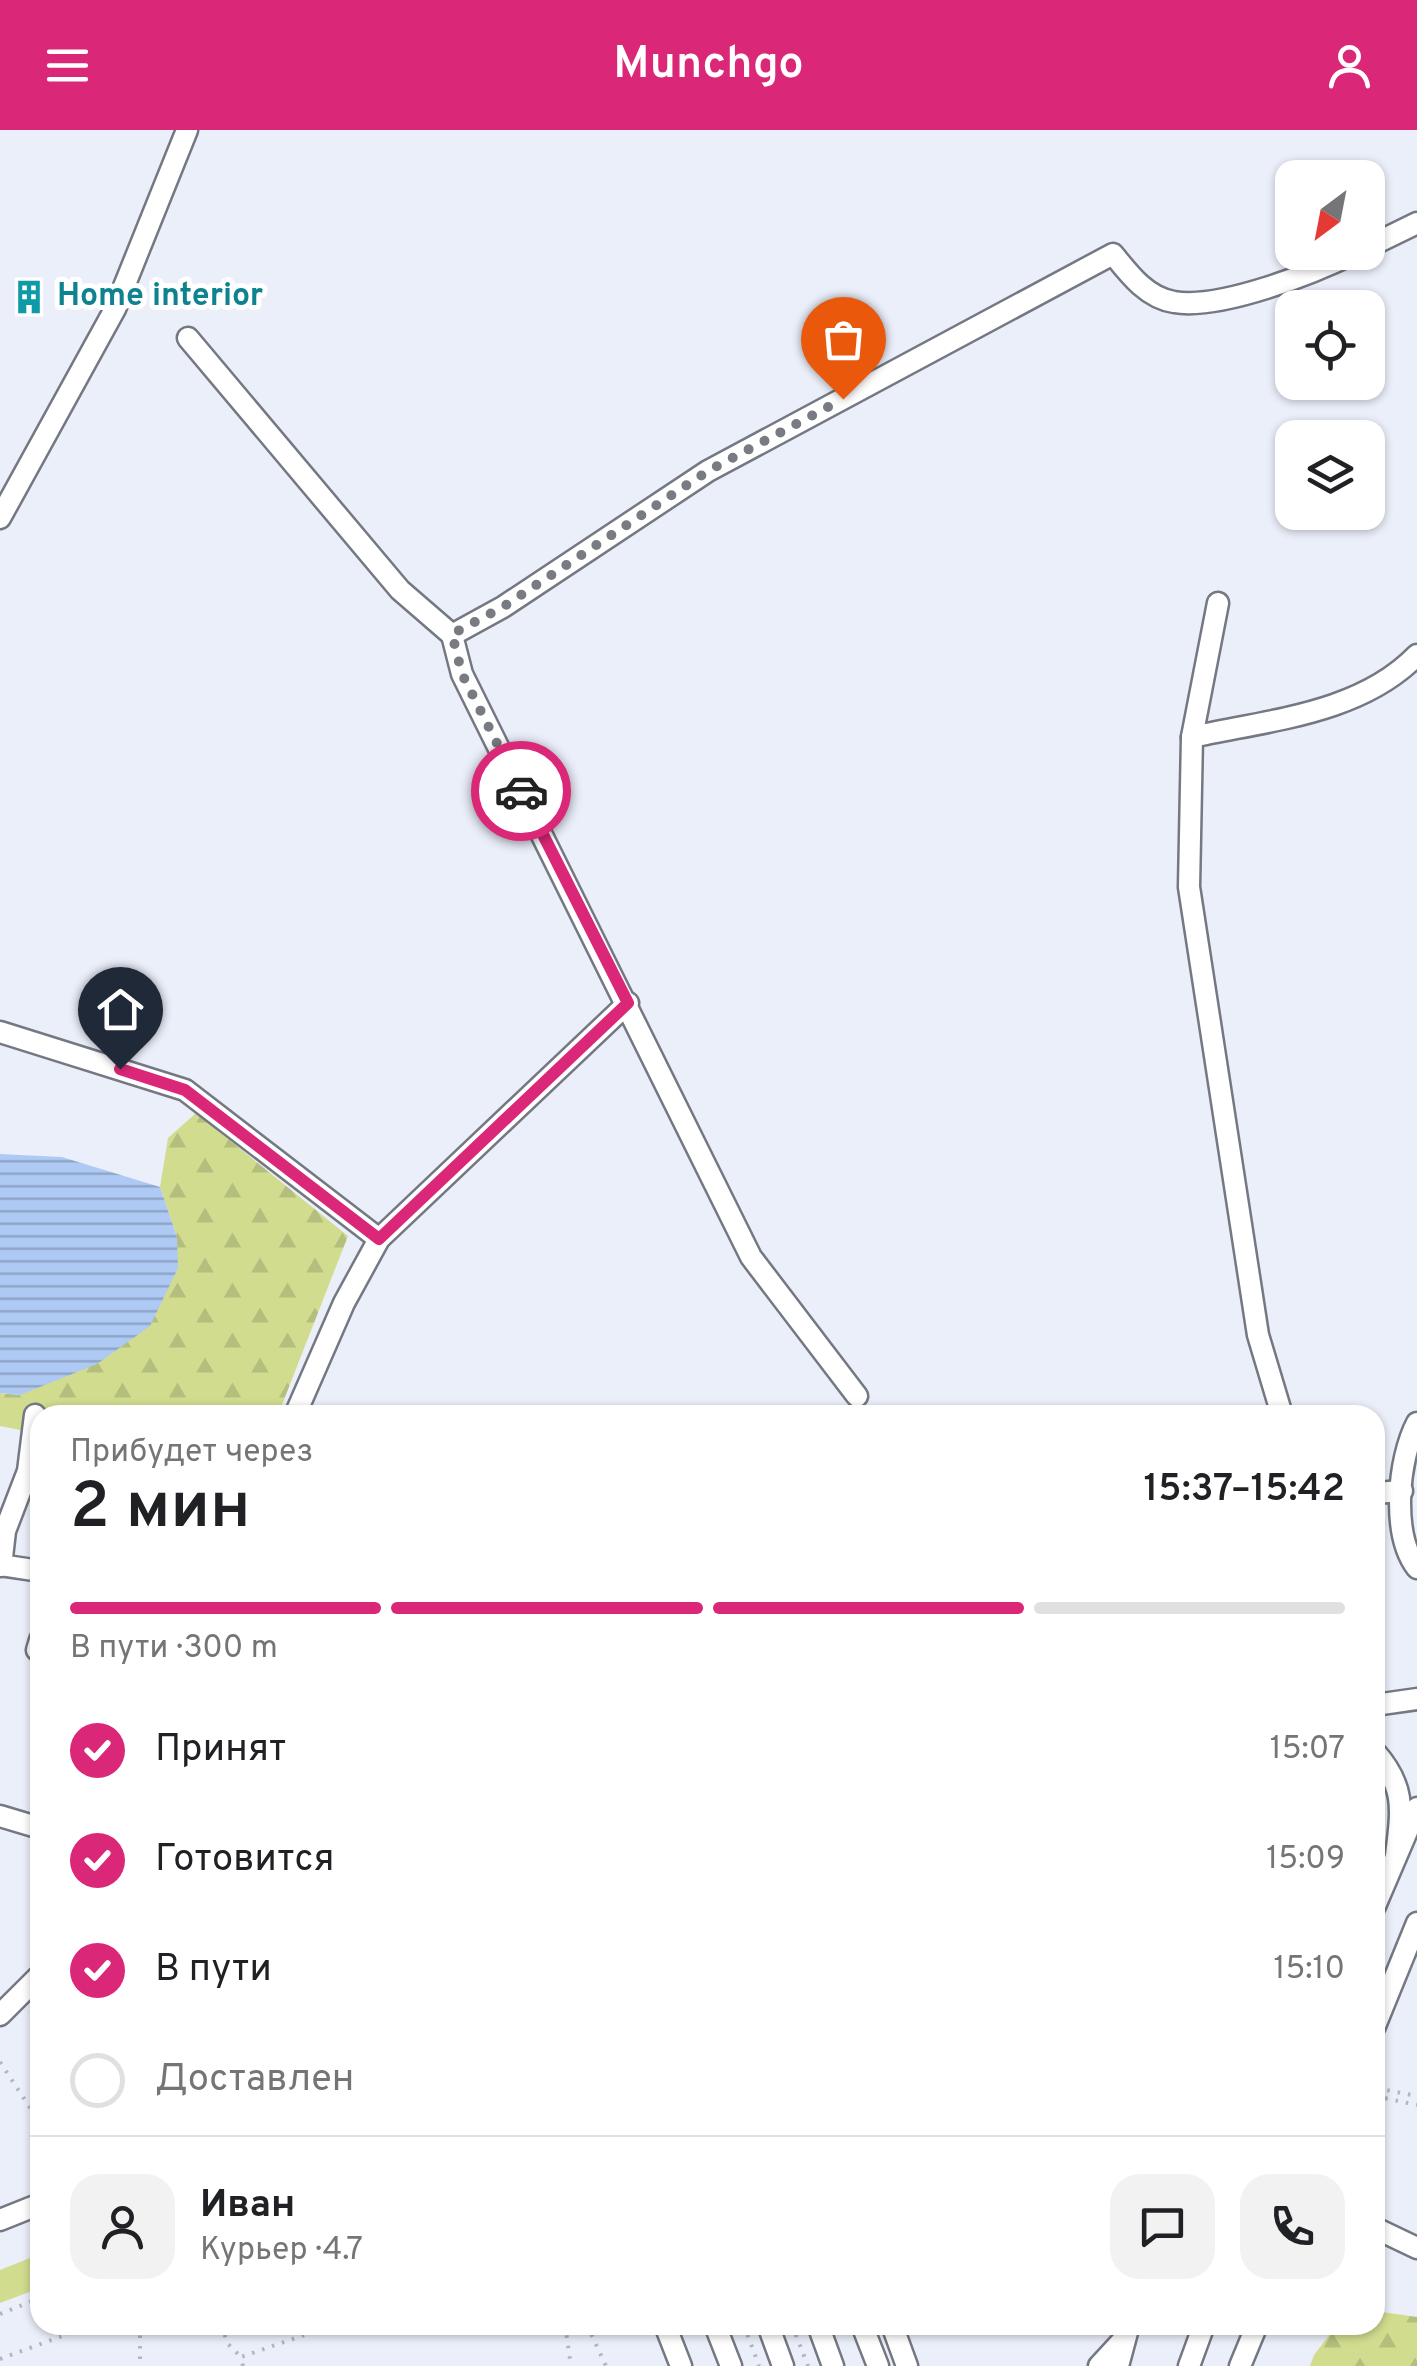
<!DOCTYPE html>
<html lang="ru">
<head>
<meta charset="utf-8">
<style>
	:root { --surface:#fff; --page:#f2f2f2; --text:#202124; --muted:#757577; --line:#e0e0e0; --accent:#db2777 }
	body { margin:0; font-family:Overpass,sans-serif; background:var(--page); color:var(--text); height:100vh; display:flex; flex-direction:column; font-size:38px; white-space:nowrap }
	* { box-sizing:border-box; margin:0 }
	p { font-size:32px; color:var(--muted) }
	.icon { flex:none; width:55px; height:55px; fill:none; stroke:currentColor; stroke-width:2; stroke-linecap:round; stroke-linejoin:round }
	.map { position:relative; flex:1; overflow:hidden }
	.side { position:absolute; left:30px; top:1275px; width:1355px; height:930px; display:flex; flex-direction:column; background:var(--surface); border-radius:30px; box-shadow:0 2px 8px #0004 }
	.side>* { flex:none }
	.needle { width:65px; rotate:212deg }
	.tools { position:absolute; left:1275px; top:30px; display:grid; gap:20px }
	.tools a { display:grid; place-items:center; width:110px; height:110px; border-radius:20px; background:var(--surface); box-shadow:0 2px 8px #0004; font-size:50px }
	.pin { position:absolute; display:grid; place-items:center; width:85px; height:85px; color:#fff; margin:-102px -42px; border-radius:50% 50% 50% 0; rotate:-45deg; box-shadow:0 0 10px #0007 }
	.pin .icon { rotate:45deg }
	.courier { position:absolute; display:grid; place-items:center; width:100px; height:100px; margin:-50px; border:8px solid #db2777; border-radius:50%; background:#fff; color:#222; box-shadow:0 2px 12px #0007 }
	.summary em { font-style:normal; font-weight:600 }
	.summary div { display:flex; flex-direction:column-reverse }
	.summary { display:flex; align-items:center; justify-content:space-between; height:170px; padding:0 40px }
	h1 { font-size:65px; font-weight:600; line-height:75px }
	.bar { display:grid; grid-template-columns:repeat(4,1fr); gap:15px 10px; align-content:center; height:120px; padding:0 40px }
	.bar i { height:12px; border-radius:8px; background:var(--line) }
	.bar .current { background:var(--accent) }
	.bar p { grid-column:span 4 }
	.line { display:flex; align-items:center; gap:25px; padding:0 40px; border-top:2px solid var(--line) }
	.line div { flex:1 }
	.round { display:grid; place-items:center; flex:none; width:105px; height:105px; border-radius:30px; background:var(--page) }
	ol { padding:0 40px; list-style:none }
	li { display:flex; align-items:center; gap:30px; height:110px }
	li p { margin-inline-start:auto }
	li .icon { padding:10px; border-radius:50%; background:var(--accent); color:#fff; stroke-width:4 }
	li:last-child { color:var(--muted) }
	li i { width:55px; height:55px; border:5px solid var(--line); border-radius:50% }
	header { display:flex; justify-content:space-between; align-items:center; height:130px; padding:0 40px; background:var(--accent); color:#fff; font-size:45px; font-weight:600 }
	.map>svg:first-child { display:block }
	.green { fill:#d1dc8f }
	.forest { fill:url(#forest-firs) }
	.water { fill:url(#water-rules) }
	.lines { fill:none; stroke-linecap:round; stroke-linejoin:round }
	.minor-casing { stroke:#747882; stroke-width:25 }
	.path { stroke:#b2b5be; stroke-width:4; stroke-dasharray:2.5 8; stroke-linecap:butt }
	.minor { stroke:#fff; stroke-width:20 }
	.done { stroke:#797b82; stroke-width:10; stroke-dasharray:0 18 }
	.route { stroke:#db2777; stroke-width:12 }
	.labels { text-anchor:middle; dominant-baseline:central; stroke-width:10; stroke-linejoin:round; paint-order:stroke }
	.culture-label { font-size:32px; font-weight:bold; fill:#0d838f; stroke:#fff; text-anchor:start }
</style>
</head>
<body>
<header><svg class="icon" aria-label="menu" viewBox="0 0 24 24"><path d="M4 6h16M4 12h16M4 18h16"/></svg>Munchgo<svg class="icon" aria-label="person" viewBox="0 0 24 24"><circle cx="12" cy="8" r="4"/><path d="M4 21q1-7 8-7t8 7"/></svg></header>
<div class="map">
<svg width="1417" height="2236" viewBox="0 0 1417 2236">
	<defs>
		<pattern id="forest-firs" width="22" height="20" patternUnits="userSpaceOnUse" patternTransform="scale(2.5)"><rect width="22" height="20" fill="#d1dc8f"/><path d="M5 1l3.5 6h-7zM16 11l3.5 6h-7z" fill="#b4be7d"/></pattern>
		<pattern id="water-rules" width="6" height="5" patternUnits="userSpaceOnUse" patternTransform="scale(2.5)"><rect width="6" height="5" fill="#aecaf4"/><path d="M0 2.5h6" fill="none" stroke="#8fa5c7"/></pattern>
	</defs>
	<rect width="100%" height="100%" fill="#ebeffa"/>
	<polygon class="green" points="40,2124 40,2158 0,2173 0,2140"/>
	<g class="forest">
		<polygon points="196,983 348,1106 278,1285 40,1285 40,1304 0,1296 0,1263 20,1265 177,1107 160,1057 168,1008"/>
		<polygon points="1375,2181 1417,2187 1417,2236 1310,2236 1314,2225 1337,2195 1375,2195"/>
	</g>
	<polygon class="water" points="0,1024 62,1027 160,1057 177,1107 178,1138 150,1196 97,1234 20,1265 0,1263"/>
	<g class="lines">
		<g class="minor-casing">
			<g id="minor">
				<polyline points="1368,117 1417,93"/>
				<polyline points="188,208 400,460 452,505"/>
				<polyline points="0,388 115,179 187,0"/>
				<polyline points="1218,473 1192,607 1189,757 1258,1205 1282,1285"/>
				<path d="M1192 607C1268 590 1360 584 1417 525"/>
				<polyline points="0,902 185,960 379,1109"/>
				<path d="M857 1266 751 1127 462 544 452 505 503 477 708 341 1113 124C1129 144 1147 168 1174 172 1220 180 1314 143 1356 122"/>
				<polyline points="295,1285 344,1173 379,1109 628,873"/>
				<path d="M1417 1293C1398 1329 1391 1404 1417 1438"/>
				<polyline points="1375,1363 1402,1361"/>
				<polyline points="0,1435 40,1441"/>
				<polyline points="1,1436 5,1401 28,1341 35,1285"/>
				<polyline points="37,1520 40,1510"/>
				<polyline points="1375,1575 1417,1569"/>
				<path d="M1375 1622C1407 1658 1401 1682 1396 1726"/>
				<polyline points="0,1686 40,1698"/>
				<polyline points="1375,1776 1417,1678"/>
				<polyline points="0,1885 40,1845"/>
				<polyline points="1375,1896 1417,1793"/>
				<polyline points="0,2090 40,2074"/>
				<polyline points="1375,2098 1417,2118"/>
				<polyline points="665,2195 681,2236"/>
				<polyline points="715,2195 731,2236"/>
				<polyline points="768,2195 783,2236"/>
				<polyline points="818,2195 833,2236"/>
				<polyline points="862,2195 878,2236"/>
				<polyline points="892,2195 907,2236"/>
				<polyline points="1099,2236 1122,2211"/>
				<polyline points="1118,2236 1129,2195"/>
				<polyline points="1189,2236 1204,2195"/>
				<polyline points="1240,2236 1257,2195"/>
			</g>
		</g>
		<g class="path">
			<polyline points="0,1932 40,1993"/>
			<polyline points="1375,1966 1417,1975"/>
			<polyline points="1384,1969 1386,1960 1417,1966"/>
			<polyline points="0,2184 40,2168"/>
			<polyline points="140,2195 140,2236"/>
			<polyline points="221,2195 228,2214 241,2227"/>
			<polyline points="565,2195 571,2236"/>
			<polyline points="587,2195 606,2236"/>
			<polyline points="744,2195 759,2236"/>
			<polyline points="792,2195 808,2236"/>
			<polyline points="0,2229 92,2195"/>
			<polyline points="243,2236 241,2227 333,2195"/>
		</g>
		<use href="#minor" class="minor"/>
	</g>
	<g class="lines">
		<polyline class="done" points="521,661 462,544 452,504 503,477 708,341 843,269"/>
		<polyline class="route" points="120,939 185,960 379,1109 628,873 521,661"/>
	</g>
	<defs>
		<g id="building-bare" transform="scale(2.7)"><path d="M-4-6H4V6H1V3H-1V6H-4ZM-2.5-4.3h1.7v1.8h-1.7ZM.8-4.3h1.7v1.8H.8ZM-2.5-1h1.7V.8h-1.7ZM.8-1h1.7V.8H.8Z" fill="#0f9aa8" stroke="#fff" stroke-width="2.5" paint-order="stroke"/></g>
	</defs>
	<g fill-rule="evenodd">
		<use href="#building-bare" x="29" y="167"/>
	</g>
	<g class="labels">
		<g class="culture-label">
			<text x="57" y="167">Home interior</text>
		</g>
	</g>
</svg>
<div class="tools">
<a><svg class="needle" viewBox="-14 -14 28 28"><path d="M0-13l5 13h-10z" fill="#e53935"/><path d="M0 13l5-13h-10z" fill="#757577"/></svg></a>
<a><svg class="icon" aria-label="locate" viewBox="0 0 24 24"><circle cx="12" cy="12" r="6"/><path d="M12 2v4M12 18v4M2 12h4M18 12h4"/></svg></a>
<a><svg class="icon" aria-label="layers" viewBox="0 0 24 24"><path d="M12 4l9 5-9 5-9-5zM3 14l9 5 9-5"/></svg></a>
</div>
<div class="pin" style="left:843px;top:269px;background:#ea580c"><svg class="icon" aria-label="bag" viewBox="0 0 24 24"><path d="M5 8h14l-1 12H6zM9 8a3 3 0 0 1 6 0"/></svg></div>
<div class="pin" style="left:120px;top:939px;background:#1f2937"><svg class="icon" aria-label="home" viewBox="0 0 24 24"><path d="M3 11l9-7 9 7M6 9v11h12V9"/></svg></div>
<div class="courier" style="left:521px;top:661px"><svg class="icon" aria-label="car" viewBox="0 0 24 24"><path d="M5 17H2v-5l4-1 3-4h7l3 4 3 1v5h-3M9 17h6M6 11h13"/><circle cx="7" cy="17" r="2"/><circle cx="17" cy="17" r="2"/></svg></div>
<section class="side">
<div class="summary"><div><h1>2 мин</h1><p>Прибудет через</p></div><em>15:37–15:42</em></div>
<div class="bar"><i class="current"></i><i class="current"></i><i class="current"></i><i></i><p>В пути · 300 m</p></div>
<ol>
<li><svg class="icon" aria-label="check" viewBox="0 0 24 24"><path d="M5 12l5 5 9-10"/></svg>Принят<p>15:07</p></li>
<li><svg class="icon" aria-label="check" viewBox="0 0 24 24"><path d="M5 12l5 5 9-10"/></svg>Готовится<p>15:09</p></li>
<li><svg class="icon" aria-label="check" viewBox="0 0 24 24"><path d="M5 12l5 5 9-10"/></svg>В пути<p>15:10</p></li>
<li><i></i>Доставлен</li>
</ol>
<div class="line" style="height:180px"><a class="round"><svg class="icon" aria-label="person" viewBox="0 0 24 24"><circle cx="12" cy="8" r="4"/><path d="M4 21q1-7 8-7t8 7"/></svg></a><div><b>Иван</b><p>Курьер · 4.7</p></div><a class="round"><svg class="icon" aria-label="chat" viewBox="0 0 24 24"><path d="M4 5h16v11H9l-5 4z"/></svg></a><a class="round"><svg class="icon" aria-label="phone" viewBox="0 0 24 24"><path d="M5 4h4l2 5-3 2q2 4 5 5l2-3 5 2v4C11 20 4 13 5 4z"/></svg></a></div>
</section>
</div>
</body>
</html>
